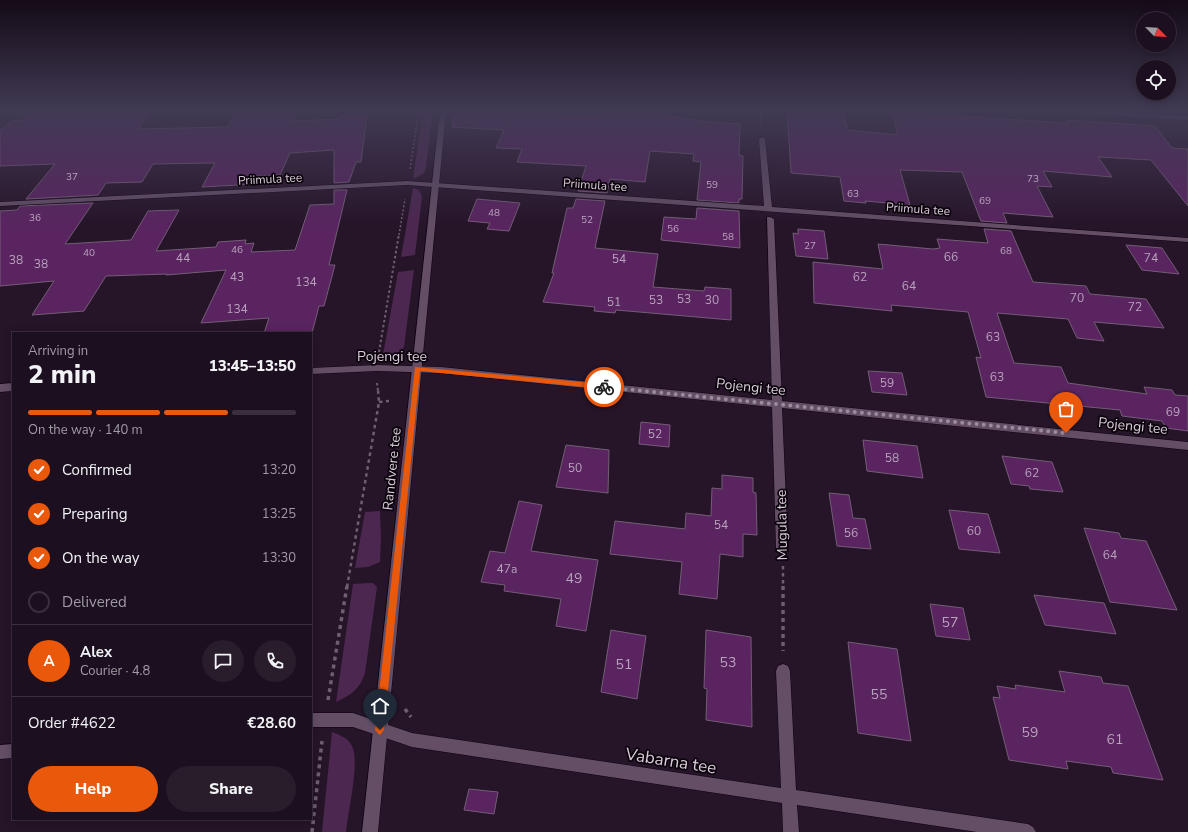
<!DOCTYPE html>
<html lang="en">
<head>
<meta charset="utf-8">
<style>
	:root { --surface:#1c0f1f; --page:#291d2c; --text:#f1f3f6; --muted:#a09ca4; --line:#3a2f3d; --accent:#ea580c }
	body { margin:0; font-family:"Nunito Sans",sans-serif; background:var(--page); color:var(--text); height:100vh; display:flex; flex-direction:column; font-size:15px; white-space:nowrap }
	* { box-sizing:border-box; margin:0 }
	p { font-size:13px; color:var(--muted) }
	.icon { flex:none; width:22px; height:22px; fill:none; stroke:currentColor; stroke-width:2; stroke-linecap:round; stroke-linejoin:round }
	.map { position:relative; flex:1; overflow:hidden }
	.details { position:absolute; left:12px; top:332px; width:300px; height:488px; display:flex; flex-direction:column; background:var(--surface); border-radius:0px; box-shadow:0 2px 10px #0003,0 0 0 1px var(--line) }
	.details>* { flex:none }
	.needle { width:26px; rotate:114deg }
	.tools { position:absolute; left:1136px; top:12px; display:grid; gap:8px }
	.tools a { display:grid; place-items:center; width:40px; height:40px; border-radius:50%; background:var(--surface); box-shadow:0 2px 10px #0003,0 0 0 1px var(--line); font-size:20px }
	.pin { position:absolute; display:grid; place-items:center; width:34px; height:34px; color:#fff; margin:-41px -17px; border-radius:50% 50% 50% 0; rotate:-45deg; box-shadow:0 0 4px #0007 }
	.pin .icon { rotate:45deg }
	.courier { position:absolute; display:grid; place-items:center; width:40px; height:40px; margin:-20px; border:3px solid #ea580c; border-radius:50%; background:#fff; color:#222; box-shadow:0 1px 5px #0007 }
	.summary em { font-style:normal; font-weight:800 }
	.summary div { display:flex; flex-direction:column-reverse }
	.summary { display:flex; align-items:center; justify-content:space-between; height:68px; padding:0 16px }
	h1 { font-size:26px; font-weight:800; line-height:30px }
	.bar { display:grid; grid-template-columns:repeat(4,1fr); gap:6px 4px; align-content:center; height:48px; padding:0 16px }
	.bar i { height:5px; border-radius:3px; background:var(--line) }
	.bar .on { background:var(--accent) }
	.bar p { grid-column:span 4 }
	.line { display:flex; align-items:center; gap:10px; padding:0 16px; border-top:1px solid var(--line) }
	.line div { flex:1 }
	.round { display:grid; place-items:center; flex:none; width:42px; height:42px; border-radius:21px; background:var(--page) }
	ol { padding:0 16px; list-style:none }
	li { display:flex; align-items:center; gap:12px; height:44px }
	li p { margin-inline-start:auto }
	li .icon { padding:4px; border-radius:50%; background:var(--accent); color:#fff; stroke-width:4 }
	li:last-child { color:var(--muted) }
	li i { width:22px; height:22px; border:2px solid var(--line); border-radius:50% }
	.cta { display:flex; gap:8px; margin-top:auto; padding:8px 16px }
	.cta a { flex:1; height:46px; border-radius:24px; background:var(--accent); color:#fff; font-size:16px; font-weight:800; line-height:46px; text-align:center }
	.cta a+a { background:var(--page); color:var(--text) }
	.map>svg:first-child { display:block }
	.green { fill:#4c2750 }
	.building { fill:#592460; stroke:#745d76 }
	.lines { fill:none; stroke-linecap:round; stroke-linejoin:round }
	.minor-casing { stroke:#0f0211; stroke-width:1 }
	.secondary-casing { stroke:#0f0211; stroke-width:1 }
	.path-far3 { stroke:#6e5e70; stroke-width:1.5; stroke-dasharray:2 2; stroke-linecap:butt }
	.path-far2 { stroke:#6e5e70; stroke-width:2; stroke-dasharray:2.5 2.5; stroke-linecap:butt }
	.path-far1 { stroke:#6e5e70; stroke-width:2.5; stroke-dasharray:3.5 3.5; stroke-linecap:butt }
	.path { stroke:#6e5e70; stroke-width:3.5; stroke-dasharray:4 4; stroke-linecap:butt }
	.minor { fill:#634e66; fill-rule:evenodd }
	.secondary { fill:#634e66; fill-rule:evenodd }
	.route { fill:#ea580c }
	.done { stroke:#9a8c9c; stroke-width:4; stroke-dasharray:0 7.2 }
	.labels { text-anchor:middle; dominant-baseline:central; stroke-width:3.5; stroke-linejoin:round; paint-order:stroke }
	.far-number-label { font-size:10px; fill:#b9a2bc }
	.far-street-label { font-size:12px; fill:#d9ccda; stroke:#0b040c }
	.number-label { font-size:12px; fill:#b9a2bc }
	.street-label { font-size:14px; fill:#d9ccda; stroke:#0b040c }
	.near-number-label { font-size:14px; fill:#b9a2bc }
	.near-street-label { font-size:17px; fill:#d9ccda; stroke:#0b040c }
</style>
</head>
<body>
<div class="map">
<svg width="1188" height="832" viewBox="0 0 1188 832">
	<rect width="100%" height="100%" fill="#261429"/>
	<g class="green">
		<polygon points="423,110 433,110 426,167 424,173 413,179"/>
		<polygon points="413,188 419,190 422,197 415,255 401,257"/>
		<polygon points="414,270 404,347 396,356 382,360 398,272"/>
		<polygon points="380,511 381,538 380,562 368,567 355,568 365,512"/>
		<path d="M368 583H373L377 587 365 673C360 689 351 695 336 702L353 584Z"/>
		<path d="M332 732C340 735 348 738 352 746 360 762 348 812 346 832H322Z"/>
	</g>
	<g class="building">
		<polygon points="33,110 151,110 138,129 228,127 237,110 262,110 260,112 297,110 292,121 340,119 341,116 367,115 361,162 356,162 349,182 334,183 334,150 290,153 280,175 258,176 256,184 202,187 215,163 153,164 142,182 106,183 98,195 26,199 55,164 0,166 0,131 11,121 23,120"/>
		<polygon points="453,110 548,110 547,111 603,116 605,111 630,113 631,110 666,110 665,116 698,120 698,121 740,124 739,155 743,156 742,199 739,199 739,203 697,200 701,162 693,161 694,154 650,151 645,182 610,179 607,193 578,191 586,166 517,162 522,149 496,148 504,130 452,127"/>
		<polygon points="787,110 842,110 848,130 898,135 891,110 928,112 928,114 1068,123 1066,120 1155,126 1172,148 1188,149 1188,206 1151,160 1098,157 1112,177 1043,171 1052,187 1037,186 1053,217 1003,213 1007,223 981,221 962,172 900,170 910,205 865,201 866,203 844,201 840,177 791,173"/>
		<polygon points="334,190 347,190 329,265 335,265 324,306 319,306 312,333 264,333 269,318 201,323 226,270 166,275 167,274 106,276 84,311 32,315 54,281 0,286 0,211 17,210 20,206 93,203 65,244 131,240 148,211 179,210 156,251 216,247 218,242 246,240 245,244 254,243 251,252 295,250 310,205 334,204"/>
		<polygon points="477,199 520,203 509,231 487,229 490,223 468,221"/>
		<polygon points="576,199 605,201 595,248 658,254 653,287 704,291 705,287 731,289 731,320 616,310 615,313 594,311 595,307 543,302 554,273 552,273 567,208 573,208"/>
		<polygon points="697,208 739,211 740,248 661,240 664,217 696,219"/>
		<polygon points="798,229 824,231 828,259 796,256 793,233 798,234"/>
		<polygon points="984,229 1011,231 1033,282 1086,286 1090,294 1146,299 1164,328 1094,322 1104,341 1077,338 1068,319 997,313 1014,363 1061,367 1068,383 1147,394 1144,387 1172,390 1175,395 1188,396 1188,431 1166,428 1162,421 1122,416 1120,410 986,397 976,357 981,358 968,312 891,305 892,311 814,303 813,262 883,269 878,244 933,249 940,248 937,239 988,243"/>
		<polygon points="1126,245 1162,248 1179,274 1142,270"/>
		<polygon points="868,371 902,373 907,395 872,392"/>
		<polygon points="641,422 670,425 669,447 639,444"/>
		<polygon points="863,440 917,446 923,478 867,471"/>
		<polygon points="566,445 609,450 608,493 556,487"/>
		<polygon points="1002,456 1052,462 1063,492 1030,489 1029,486 1011,484"/>
		<polygon points="722,475 753,478 753,492 756,493 757,535 743,534 743,557 720,554 717,599 679,594 682,562 610,554 615,521 685,529 686,513 711,516 712,488 722,489"/>
		<polygon points="829,493 849,495 853,518 865,519 871,549 837,546"/>
		<polygon points="519,501 542,505 531,551 598,560 586,631 556,626 561,599 504,591 505,585 481,582 490,551 505,553"/>
		<polygon points="949,510 988,514 1000,553 959,549"/>
		<polygon points="1084,528 1119,533 1121,538 1146,541 1177,610 1110,602"/>
		<polygon points="1034,595 1104,603 1116,634 1045,625"/>
		<polygon points="930,604 963,608 970,640 936,636"/>
		<polygon points="611,630 646,636 637,699 601,692"/>
		<polygon points="706,630 751,637 752,727 706,720 707,689 704,688"/>
		<polygon points="848,642 897,649 911,741 858,733"/>
		<polygon points="1059,671 1101,677 1103,683 1128,686 1163,780 1113,773 1111,767 1066,761 1068,769 1009,760 993,697 1000,698 997,686 1016,689 1015,685 1065,692"/>
		<polygon points="469,789 498,792 494,814 464,810"/>
	</g>
	<g class="lines">
		<g class="minor-casing">
			<g id="minor">
				<polygon points="1053,110 1084,110 1188,116 1188,120 1056,112"/>
				<polygon points="762,137 765,139 772,207 1188,238 1188,242 407,185 0,206 0,202 407,181 764,206 759,139"/>
				<polygon points="767,217 770,217 774,219 782,401 1188,442 1188,450 782,408 788,548 786,552 782,553 778,552 776,548 772,407 441,373 377,371 311,374 311,368 377,365 441,367 772,400"/>
				<polygon points="13,383 13,391 0,392 0,384"/>
				<polygon points="783,664 788,666 790,671 796,790 1028,824 1033,827 1036,832 977,832 797,805 799,832 783,832 782,803 412,747 353,727 311,727 311,713 353,713 412,733 781,788 776,671 778,666"/>
				<polygon points="13,744 13,758 0,759 0,745"/>
			</g>
		</g>
		<g class="secondary-casing">
			<polygon id="secondary" points="440,110 446,110 378,832 362,832"/>
		</g>
		<g class="path-far3">
			<polyline points="760,110 761,127"/>
			<polyline points="410,169 419,110"/>
			<polyline points="399,235 405,199"/>
		</g>
		<g class="path-far2">
			<polyline points="379,352 399,234"/>
			<polyline points="377,383 378,391"/>
		</g>
		<g class="path-far1">
			<polyline points="379,402 389,401"/>
			<polyline points="783,566 783,587"/>
			<polyline points="347,587 379,402 378,390"/>
		</g>
		<g class="path">
			<polyline points="783,586 783,651"/>
			<polyline points="328,700 347,586"/>
			<polyline points="405,709 411,717"/>
			<polyline points="312,832 322,741"/>
		</g>
		<use href="#minor" class="minor"/>
		<use href="#secondary" class="secondary"/>
	</g>
	<linearGradient id="sky" x2="0" y2="1"><stop stop-color="#150b17"/><stop offset="0.49" stop-color="#413a54"/><stop offset="1" stop-color="#413a54" stop-opacity="0"/></linearGradient>
	<rect width="1188" height="226" fill="url(#sky)"/>
	<polygon class="route" points="415,367 604,384 608,387 604,389 420,371 384,730 380,735 375,730"/>
	<g class="lines">
		<polyline class="done" points="604,387 1066,433"/>
	</g>
	<g class="labels">
		<g class="far-number-label">
			<text x="72" y="177">37</text>
			<text x="1033" y="179">73</text>
			<text x="712" y="185">59</text>
			<text x="853" y="194">63</text>
			<text x="985" y="201">69</text>
			<text x="494" y="213">48</text>
			<text x="35" y="218">36</text>
			<text x="587" y="220">52</text>
			<text x="673" y="229">56</text>
			<text x="728" y="237">58</text>
			<text x="810" y="246">27</text>
			<text x="237" y="250">46</text>
			<text x="1006" y="251">68</text>
			<text x="89" y="253">40</text>
		</g>
		<g class="far-street-label">
			<text transform="translate(270 179) rotate(-3)">Priimula tee</text>
			<text transform="translate(595 185) rotate(4)">Priimula tee</text>
			<text transform="translate(918 209) rotate(4)">Priimula tee</text>
		</g>
		<g class="number-label">
			<text x="951" y="257">66</text>
			<text x="183" y="258">44</text>
			<text x="1151" y="258">74</text>
			<text x="619" y="259">54</text>
			<text x="16" y="260">38</text>
			<text x="41" y="264">38</text>
			<text x="237" y="277">43</text>
			<text x="860" y="277">62</text>
			<text x="306" y="282">134</text>
			<text x="909" y="286">64</text>
			<text x="1077" y="298">70</text>
			<text x="684" y="299">53</text>
			<text x="656" y="300">53</text>
			<text x="712" y="300">30</text>
			<text x="614" y="302">51</text>
			<text x="1135" y="307">72</text>
			<text x="237" y="309">134</text>
			<text x="993" y="337">63</text>
			<text x="997" y="377">63</text>
			<text x="887" y="383">59</text>
			<text x="1173" y="412">69</text>
			<text x="655" y="434">52</text>
			<text x="892" y="458">58</text>
			<text x="575" y="468">50</text>
			<text x="1032" y="473">62</text>
			<text x="721" y="525">54</text>
			<text x="974" y="531">60</text>
			<text x="851" y="533">56</text>
			<text x="1110" y="555">64</text>
			<text x="507" y="569">47a</text>
		</g>
		<g class="street-label">
			<text x="392" y="356">Pojengi tee</text>
			<text transform="translate(751 387) rotate(6)">Pojengi tee</text>
			<text transform="translate(1133 426) rotate(6)">Pojengi tee</text>
			<text transform="translate(392 469) rotate(-84)">Randvere tee</text>
			<text transform="translate(782 525) rotate(-91)">Mugula tee</text>
		</g>
		<g class="near-number-label">
			<text x="574" y="578">49</text>
			<text x="950" y="622">57</text>
			<text x="728" y="662">53</text>
			<text x="624" y="664">51</text>
			<text x="879" y="694">55</text>
			<text x="1030" y="732">59</text>
			<text x="1115" y="739">61</text>
		</g>
		<g class="near-street-label">
			<text transform="translate(671 761) rotate(9)">Vabarna tee</text>
		</g>
	</g>
</svg>
<div class="tools">
<a><svg class="needle" viewBox="-14 -14 28 28"><path d="M0-13l5 13h-10z" fill="#e53935"/><path d="M0 13l5-13h-10z" fill="#a09ca4"/></svg></a>
<a><svg class="icon" aria-label="locate" viewBox="0 0 24 24"><circle cx="12" cy="12" r="6"/><path d="M12 2v4M12 18v4M2 12h4M18 12h4"/></svg></a>
</div>
<div class="pin" style="left:1066px;top:433px;background:#ea580c"><svg class="icon" aria-label="bag" viewBox="0 0 24 24"><path d="M5 8h14l-1 12H6zM9 8a3 3 0 0 1 6 0"/></svg></div>
<div class="pin" style="left:380px;top:730px;background:#1f2937"><svg class="icon" aria-label="home" viewBox="0 0 24 24"><path d="M3 11l9-7 9 7M6 9v11h12V9"/></svg></div>
<div class="courier" style="left:604px;top:387px"><svg class="icon" aria-label="bike" viewBox="0 0 24 24"><circle cx="6" cy="16" r="4"/><circle cx="18" cy="16" r="4"/><path d="M6 16l4-8h5l3 8M10 8l3 8H6M13 5h3"/></svg></div>
<section class="details">
<div class="summary"><div><h1>2 min</h1><p>Arriving in</p></div><em>13:45–13:50</em></div>
<div class="bar"><i class="on"></i><i class="on"></i><i class="on"></i><i></i><p>On the way · 140 m</p></div>
<ol>
<li><svg class="icon" aria-label="check" viewBox="0 0 24 24"><path d="M5 12l5 5 9-10"/></svg>Confirmed<p>13:20</p></li>
<li><svg class="icon" aria-label="check" viewBox="0 0 24 24"><path d="M5 12l5 5 9-10"/></svg>Preparing<p>13:25</p></li>
<li><svg class="icon" aria-label="check" viewBox="0 0 24 24"><path d="M5 12l5 5 9-10"/></svg>On the way<p>13:30</p></li>
<li><i></i>Delivered</li>
</ol>
<div class="line" style="height:72px"><b class="round" style="background:var(--accent);color:#fff">A</b><div><b>Alex</b><p>Courier · 4.8</p></div><a class="round"><svg class="icon" aria-label="chat" viewBox="0 0 24 24"><path d="M4 5h16v11H9l-5 4z"/></svg></a><a class="round"><svg class="icon" aria-label="phone" viewBox="0 0 24 24"><path d="M5 4h4l2 5-3 2q2 4 5 5l2-3 5 2v4C11 20 4 13 5 4z"/></svg></a></div>
<div class="line" style="height:52px"><div>Order #4622</div><b>€28.60</b></div>
<div class="cta"><a>Help</a><a>Share</a></div>
</section>
</div>
</body>
</html>
